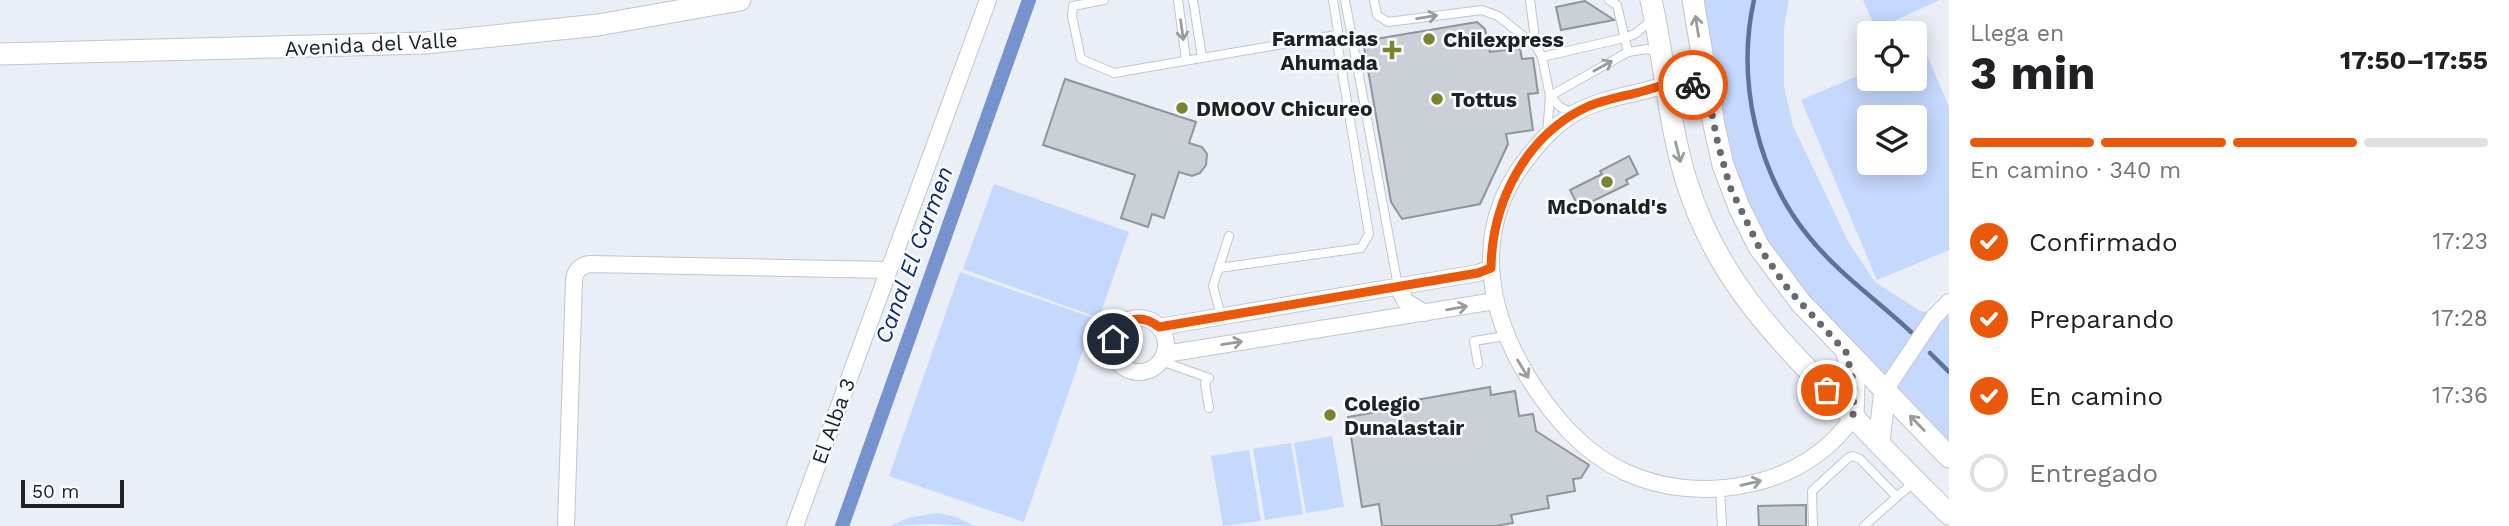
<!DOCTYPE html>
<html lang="es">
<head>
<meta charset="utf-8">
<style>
	:root { --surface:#fff; --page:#f2f2f2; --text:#202124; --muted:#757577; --line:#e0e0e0; --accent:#ea580c }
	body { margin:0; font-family:"Work Sans",sans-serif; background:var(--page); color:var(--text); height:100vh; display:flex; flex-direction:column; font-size:26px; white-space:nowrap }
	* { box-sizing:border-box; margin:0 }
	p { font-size:23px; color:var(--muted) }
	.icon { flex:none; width:38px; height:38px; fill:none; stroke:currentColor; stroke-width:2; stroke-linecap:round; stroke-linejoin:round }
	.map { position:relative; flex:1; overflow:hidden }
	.sheet { display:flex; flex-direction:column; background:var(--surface); width:560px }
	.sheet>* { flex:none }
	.fabs { position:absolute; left:1857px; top:21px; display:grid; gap:14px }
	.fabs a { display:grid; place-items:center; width:70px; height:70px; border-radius:7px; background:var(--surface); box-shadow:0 4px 18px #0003; font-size:35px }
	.scale { position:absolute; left:21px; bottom:18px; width:103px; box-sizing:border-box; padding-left:7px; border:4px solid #1f2124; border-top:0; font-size:19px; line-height:24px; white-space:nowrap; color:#1f2124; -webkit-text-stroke:5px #f9fbfe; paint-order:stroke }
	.pin { position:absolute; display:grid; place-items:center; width:60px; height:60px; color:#fff; margin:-30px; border:4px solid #fff; border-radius:50%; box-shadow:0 2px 7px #0007 }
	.courier { position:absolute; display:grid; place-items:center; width:70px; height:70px; margin:-35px; border:5px solid #ea580c; border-radius:50%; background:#fff; color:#222; box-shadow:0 2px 9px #0007 }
	.head em { font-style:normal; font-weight:700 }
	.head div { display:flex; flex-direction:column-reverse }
	.head { display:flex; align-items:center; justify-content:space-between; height:119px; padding:0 21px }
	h1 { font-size:46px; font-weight:700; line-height:52px }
	.bar { display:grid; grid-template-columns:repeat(4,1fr); gap:10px 7px; align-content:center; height:84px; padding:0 21px }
	.bar i { height:9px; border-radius:5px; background:var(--line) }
	.bar .on { background:var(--accent) }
	.bar p { grid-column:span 4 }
	ol { padding:0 21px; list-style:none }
	li { display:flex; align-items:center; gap:21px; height:77px }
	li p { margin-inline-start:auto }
	li .icon { padding:7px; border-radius:50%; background:var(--accent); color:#fff; stroke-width:4 }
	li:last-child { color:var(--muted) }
	li i { width:38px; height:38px; border:4px solid var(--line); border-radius:50% }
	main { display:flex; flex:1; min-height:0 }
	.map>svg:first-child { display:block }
	.green { fill:#c5d8fd; fill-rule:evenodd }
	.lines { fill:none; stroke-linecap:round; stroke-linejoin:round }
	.stream { stroke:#5d719a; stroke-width:4.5 }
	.canal { stroke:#7793cd; stroke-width:14 }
	.building { fill:#cbcfd6; stroke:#90949b; stroke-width:2 }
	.service-casing { stroke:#c1c5cc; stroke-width:10 }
	.minor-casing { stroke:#c1c5cc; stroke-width:18 }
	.tertiary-casing { stroke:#c1c5cc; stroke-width:23 }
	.service { stroke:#fff; stroke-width:8 }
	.minor { stroke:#fff; stroke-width:16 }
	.tertiary { stroke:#fff; stroke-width:21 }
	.oneway { stroke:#9a9b9c }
	.done { stroke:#66696e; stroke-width:7; stroke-dasharray:0 12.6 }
	.route { stroke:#ea580c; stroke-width:9 }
	.poi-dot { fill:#7c832e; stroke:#f9fbfe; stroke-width:2.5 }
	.labels { text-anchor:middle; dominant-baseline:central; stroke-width:5; stroke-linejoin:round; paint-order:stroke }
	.poi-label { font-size:21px; font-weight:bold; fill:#1f2124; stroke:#f9fbfe; text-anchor:start }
	.street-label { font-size:21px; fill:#1f2124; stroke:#f9fbfe }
	.water-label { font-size:23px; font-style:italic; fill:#0f2b6f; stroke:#f9fbfe }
</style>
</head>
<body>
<main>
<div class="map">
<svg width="1949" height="526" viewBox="0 0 1949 526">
	<rect width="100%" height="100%" fill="#eaeef6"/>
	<g class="green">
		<polygon points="1699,0 1789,0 1784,28 1784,86 1793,126 1849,243 1875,282 1920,311 1949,315 1949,445 1894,389 1775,260 1731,170"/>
		<polygon points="1863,0 1940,0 1876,29"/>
		<path d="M1924 48 1949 107V250L1877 280 1801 100 1869 71V79H1914L1915 52ZM1869 117H1914V163H1869Z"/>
		<polygon points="994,184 1129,232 1099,318 963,269"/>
		<polygon points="960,272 1094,318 1024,522 889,476"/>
		<polygon points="1332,436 1344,507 1306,513 1294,443"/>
		<polygon points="1291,443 1303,514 1265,520 1253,449"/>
		<polygon points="1249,450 1261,521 1223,526 1211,456"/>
		<polygon points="937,513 956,517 975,526 932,524 890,526 908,518"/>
	</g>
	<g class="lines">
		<g class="stream">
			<path d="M1754 0C1736 80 1757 174 1809 237 1839 274 1877 300 1911 332"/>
			<polyline points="1930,353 1949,372"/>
		</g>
		<polyline class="canal" points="842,526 1029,0"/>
	</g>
	<g class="building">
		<polygon points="1585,1 1614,20 1561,30 1556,7"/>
		<polygon points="1477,22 1485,29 1490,52 1520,48 1522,59 1533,58 1538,93 1528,94 1533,130 1506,134 1508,144 1480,204 1402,219 1391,202 1363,41"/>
		<polygon points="1065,79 1196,122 1189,143 1202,147 1207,154 1206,165 1200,173 1192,176 1179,172 1164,218 1152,214 1148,227 1121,218 1135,175 1043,145"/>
		<polygon points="1629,156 1638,174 1626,180 1628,184 1579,208 1570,190 1602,174 1600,171"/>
		<polygon points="1490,387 1491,395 1515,391 1519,416 1533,414 1536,431 1589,465 1581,478 1573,479 1575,491 1547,496 1549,508 1511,515 1513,523 1495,526 1382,526 1379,504 1362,507 1348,417 1388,410 1387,405"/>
		<polygon points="1806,505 1806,526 1759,526 1758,506"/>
	</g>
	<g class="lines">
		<g class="service-casing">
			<g id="service">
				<polyline points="1104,0 1073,6 1072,16 1081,59 1114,73 1336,35 1338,31 1333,0"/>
				<polyline points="1178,0 1186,60"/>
				<polyline points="1193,0 1202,57"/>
				<polyline points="1345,0 1398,286"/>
				<polyline points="1374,0 1377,15 1388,22 1482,10 1498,16 1536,46"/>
				<polyline points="1530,0 1536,46 1542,57 1550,96 1547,134"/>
				<polyline points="1609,0 1617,5 1628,52"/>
				<polyline points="1542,57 1624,38 1635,34 1653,19"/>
				<polyline points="1550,96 1628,52 1647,49 1660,53"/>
				<polyline points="1550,96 1560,107 1574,114"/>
				<polyline points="1219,268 1361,248 1369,234 1336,35"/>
				<polyline points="1221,316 1213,286 1229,236"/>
				<polyline points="1161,361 1209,378 1205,383 1209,408"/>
				<polyline points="1478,364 1474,341 1506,336"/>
				<polyline points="1720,488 1722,526"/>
				<polyline points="1813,526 1812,491 1848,458 1853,456 1860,459 1897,497"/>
				<polyline points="1864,526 1915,481"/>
			</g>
		</g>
		<g class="minor-casing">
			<g id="minor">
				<path d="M1665 85C1635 95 1603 97 1575 113 1553 126 1537 145 1522 165 1472 235 1488 314 1531 382 1555 419 1584 453 1625 472 1662 489 1705 493 1744 485 1788 477 1828 454 1853 417"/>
				<polyline points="1398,286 1405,301 1425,313"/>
				<circle cx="1139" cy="345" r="27"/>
				<polyline points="1159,327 1478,273 1491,268"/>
				<polyline points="1165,354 1495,301"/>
				<polyline points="1885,390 1934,317 1949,302"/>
				<path d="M566 526 574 280C575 270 581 265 590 264L889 270"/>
				<polyline points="795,526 988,0"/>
			</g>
		</g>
		<g class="tertiary-casing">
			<g id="tertiary">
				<path d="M1651 0C1665 61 1668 123 1687 183 1717 278 1773 334 1841 404 1876 441 1912 478 1949 514"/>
				<polyline points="1693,0 1714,125 1723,165 1739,207 1759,247 1801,303 1949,457"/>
				<polyline points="0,54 426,43 598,25 740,0"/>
				<path d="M1665 85C1685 81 1697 85 1709 100"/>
				<polyline points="1847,353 1854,384 1853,417"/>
				<polyline points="1879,442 1885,390"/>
			</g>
		</g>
		<use href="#service" class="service"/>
		<use href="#minor" class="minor"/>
		<use href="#tertiary" class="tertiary"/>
	</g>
	<defs><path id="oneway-shaft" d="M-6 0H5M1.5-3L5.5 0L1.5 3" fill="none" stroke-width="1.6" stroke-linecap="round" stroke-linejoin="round" transform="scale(1.75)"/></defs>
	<g class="oneway">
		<use href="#oneway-shaft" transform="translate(1427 17) rotate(-9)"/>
		<use href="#oneway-shaft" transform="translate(1697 26) rotate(-99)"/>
		<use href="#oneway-shaft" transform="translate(1182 30) rotate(82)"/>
		<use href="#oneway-shaft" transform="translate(1603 66) rotate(-29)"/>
		<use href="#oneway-shaft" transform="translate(1678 152) rotate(76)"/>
		<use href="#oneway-shaft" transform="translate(1457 308) rotate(-10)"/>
		<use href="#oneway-shaft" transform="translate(1232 343) rotate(-9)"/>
		<use href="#oneway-shaft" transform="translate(1523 369) rotate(59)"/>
		<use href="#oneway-shaft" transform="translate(1917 423) rotate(-134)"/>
		<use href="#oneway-shaft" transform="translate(1751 483) rotate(-13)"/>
	</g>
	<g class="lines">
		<polyline class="done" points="1693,85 1709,100 1718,144 1730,187 1759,247 1788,289 1846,352 1854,384 1853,416 1827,390"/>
		<path class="route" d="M1113 339C1122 318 1141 313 1159 327L1478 273 1491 268C1492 202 1526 134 1589 106 1604 100 1620 97 1636 93 1655 89 1674 78 1693 85"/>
	</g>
	<g class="poi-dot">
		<circle cx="1429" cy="39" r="7"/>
		<path d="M1388.5 39.5h7v7h7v7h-7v7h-7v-7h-7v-7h7z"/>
		<circle cx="1437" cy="99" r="7"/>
		<circle cx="1182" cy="108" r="7"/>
		<circle cx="1607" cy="182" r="7"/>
		<circle cx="1330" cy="415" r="7"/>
	</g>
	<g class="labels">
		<g class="poi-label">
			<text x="1378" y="38" text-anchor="end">Farmacias<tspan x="1378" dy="24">Ahumada</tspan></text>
			<text x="1443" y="39">Chilexpress</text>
			<text x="1451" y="99">Tottus</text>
			<text x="1196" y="108">DMOOV Chicureo</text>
			<text x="1607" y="206" text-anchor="middle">McDonald's</text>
			<text x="1344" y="403">Colegio<tspan x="1344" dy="24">Dunalastair</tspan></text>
		</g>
		<g class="street-label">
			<text transform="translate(371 44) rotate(-3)">Avenida del Valle</text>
			<text transform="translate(833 421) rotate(-70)">El Alba 3</text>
		</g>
		<g class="water-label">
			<text transform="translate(914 255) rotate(-70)">Canal El Carmen</text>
		</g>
	</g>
</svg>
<div class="fabs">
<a><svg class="icon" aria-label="locate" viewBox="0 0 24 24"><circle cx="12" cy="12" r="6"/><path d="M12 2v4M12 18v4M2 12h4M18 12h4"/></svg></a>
<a><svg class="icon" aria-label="layers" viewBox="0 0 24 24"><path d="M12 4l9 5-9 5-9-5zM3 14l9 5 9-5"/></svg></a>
</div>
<div class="scale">50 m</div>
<div class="pin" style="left:1827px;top:390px;background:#ea580c"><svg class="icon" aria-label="bag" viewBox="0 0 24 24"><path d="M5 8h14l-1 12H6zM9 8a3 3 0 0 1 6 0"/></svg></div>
<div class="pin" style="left:1113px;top:339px;background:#1f2937"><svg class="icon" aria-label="home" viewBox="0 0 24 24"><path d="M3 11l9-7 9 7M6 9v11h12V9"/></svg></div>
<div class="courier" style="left:1693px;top:85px"><svg class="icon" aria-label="bike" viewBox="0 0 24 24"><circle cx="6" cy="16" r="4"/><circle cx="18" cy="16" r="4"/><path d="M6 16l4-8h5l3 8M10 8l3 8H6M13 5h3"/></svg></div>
</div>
<section class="sheet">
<div class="head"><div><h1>3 min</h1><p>Llega en</p></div><em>17:50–17:55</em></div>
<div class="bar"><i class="on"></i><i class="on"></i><i class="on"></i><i></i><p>En camino · 340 m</p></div>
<ol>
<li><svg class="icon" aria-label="check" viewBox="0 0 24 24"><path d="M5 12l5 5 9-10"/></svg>Confirmado<p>17:23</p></li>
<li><svg class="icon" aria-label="check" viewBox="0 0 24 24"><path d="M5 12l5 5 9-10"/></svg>Preparando<p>17:28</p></li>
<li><svg class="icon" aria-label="check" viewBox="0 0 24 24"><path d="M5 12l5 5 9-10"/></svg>En camino<p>17:36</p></li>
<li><i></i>Entregado</li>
</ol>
</section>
</main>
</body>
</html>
